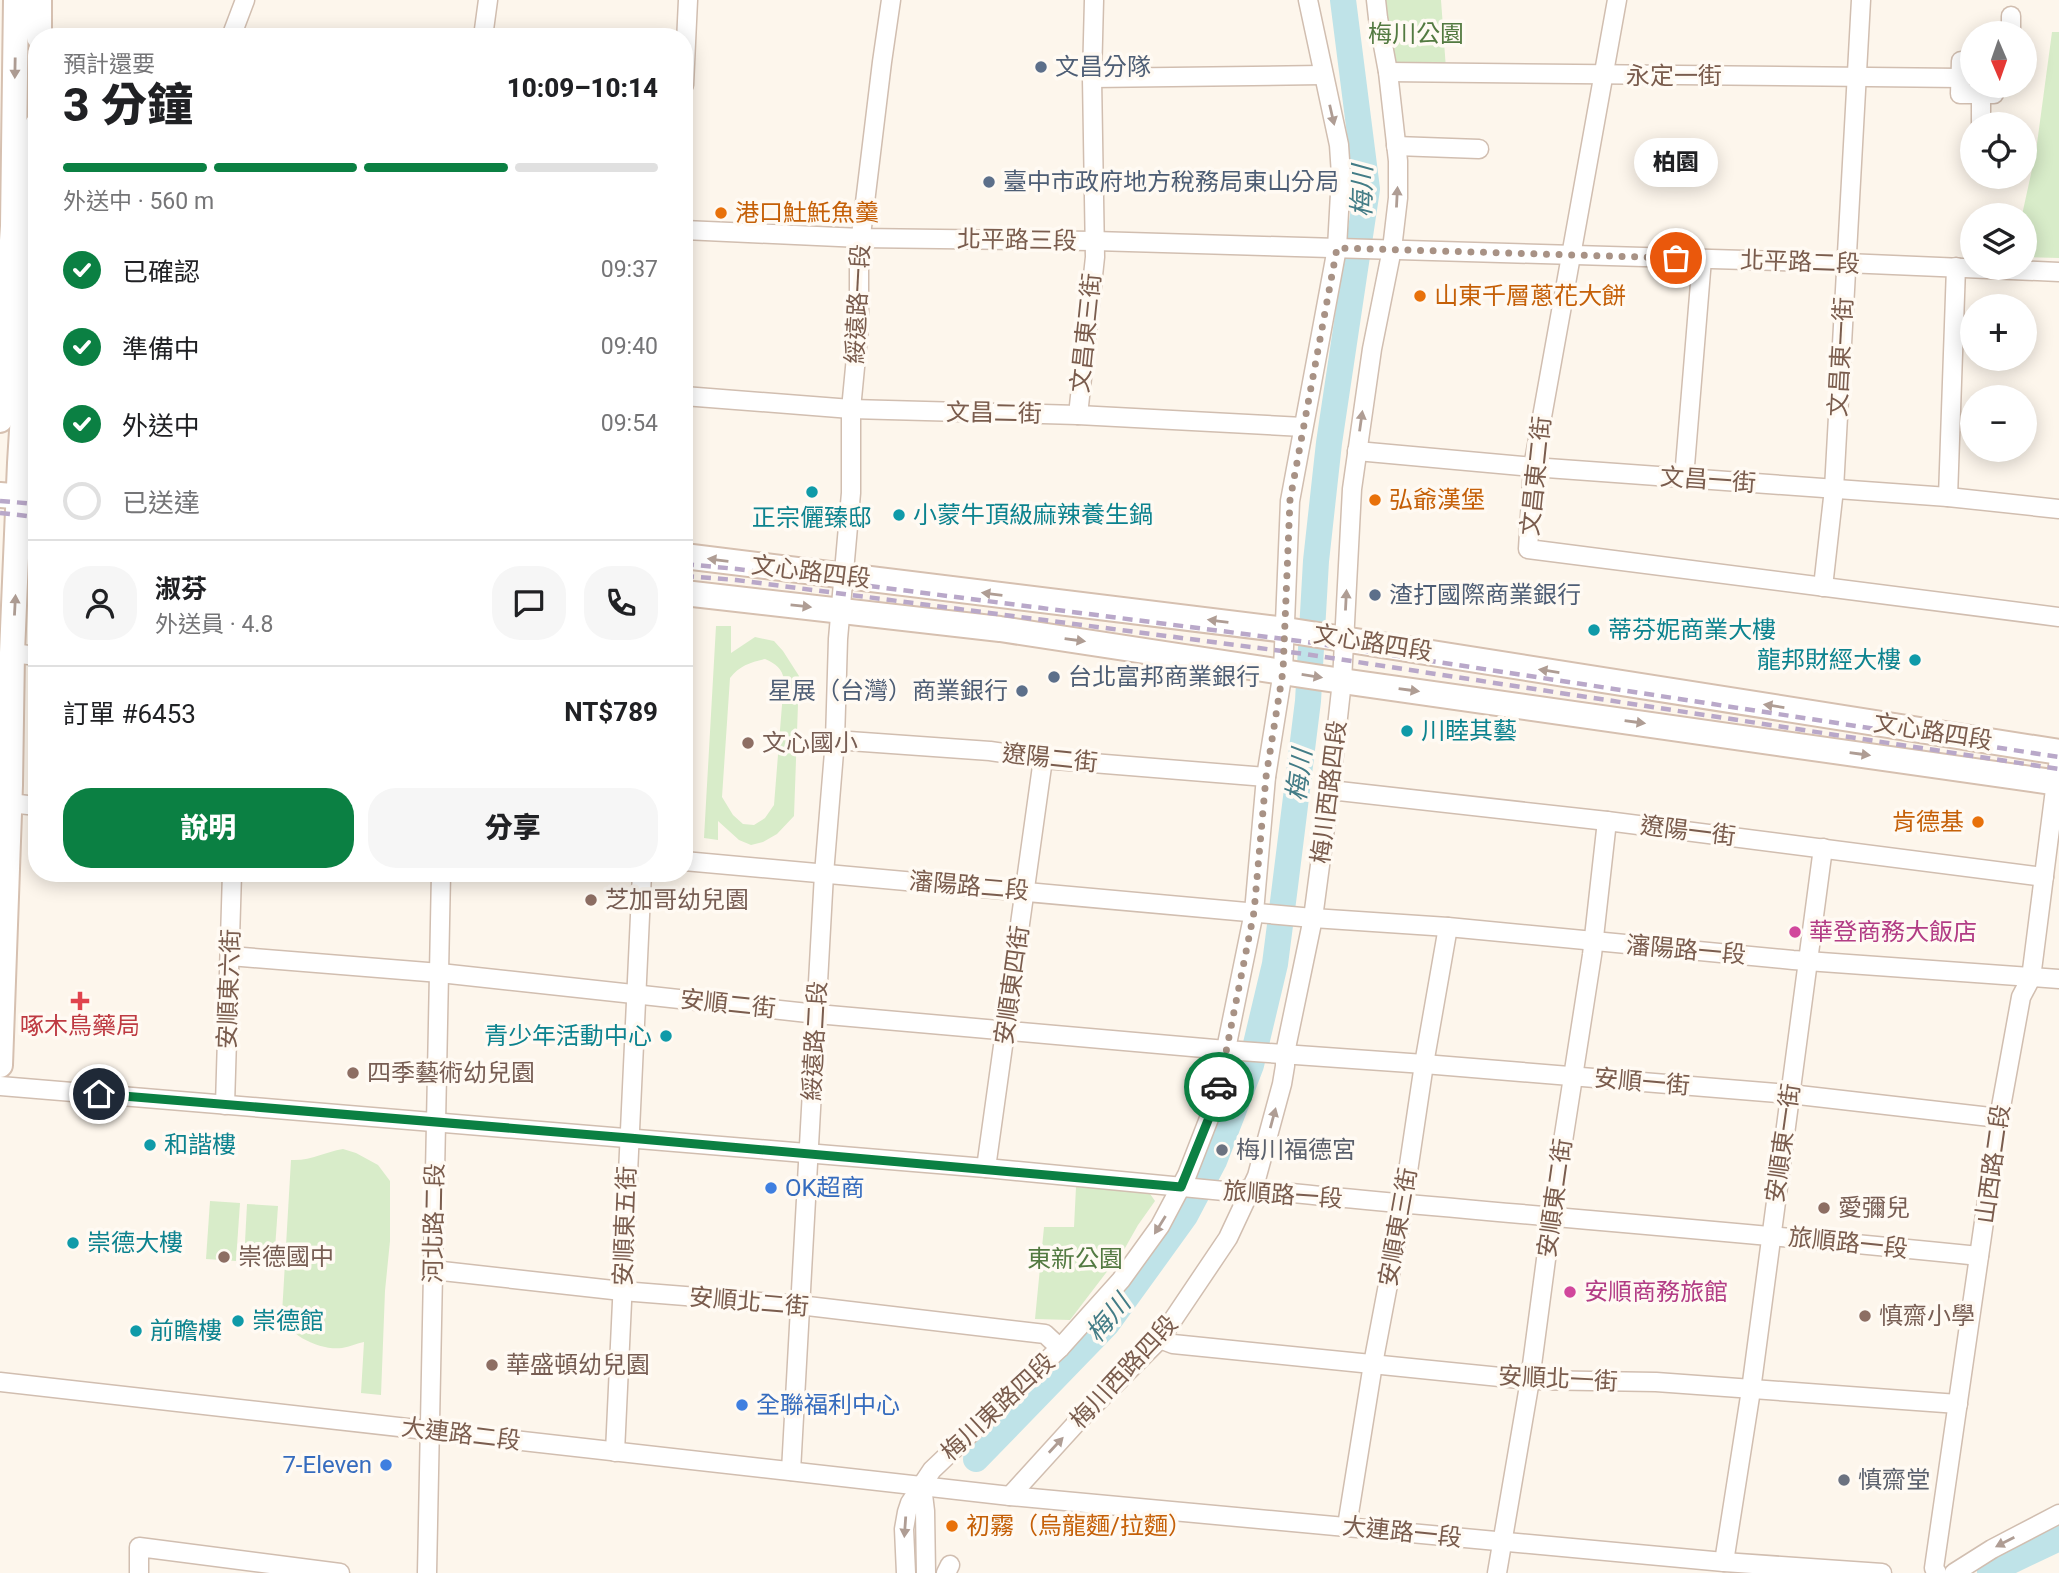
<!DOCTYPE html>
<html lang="zh-TW">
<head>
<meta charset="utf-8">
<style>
	:root { --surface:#fff; --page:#f6f6f6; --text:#202124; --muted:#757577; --line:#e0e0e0; --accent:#0b8043 }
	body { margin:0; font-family:Roboto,"Noto Sans TC",sans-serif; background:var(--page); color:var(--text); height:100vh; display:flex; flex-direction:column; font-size:26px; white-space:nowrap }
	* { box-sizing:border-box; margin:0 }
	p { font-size:23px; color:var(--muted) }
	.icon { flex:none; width:38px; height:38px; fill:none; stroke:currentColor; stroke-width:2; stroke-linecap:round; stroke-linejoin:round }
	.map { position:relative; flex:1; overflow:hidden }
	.panel { position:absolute; left:28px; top:28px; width:665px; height:854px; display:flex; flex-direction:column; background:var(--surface); border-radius:28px; box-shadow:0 4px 18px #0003 }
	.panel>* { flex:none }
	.needle { width:46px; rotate:178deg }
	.buttons { position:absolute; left:1960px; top:21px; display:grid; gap:14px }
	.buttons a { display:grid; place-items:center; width:77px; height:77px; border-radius:50%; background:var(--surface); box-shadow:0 4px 18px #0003; font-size:35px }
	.pin { position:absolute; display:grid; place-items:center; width:60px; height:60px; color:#fff; margin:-30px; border:4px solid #fff; border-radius:50%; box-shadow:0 2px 7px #0007 }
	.courier { position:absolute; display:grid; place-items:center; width:70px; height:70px; margin:-35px; border:5px solid #0b8043; border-radius:50%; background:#fff; color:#222; box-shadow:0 2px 9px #0007 }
	.bubble { position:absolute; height:49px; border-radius:24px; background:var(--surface); box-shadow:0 4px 18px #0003; font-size:23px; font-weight:800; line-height:49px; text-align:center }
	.summary em { font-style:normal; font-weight:800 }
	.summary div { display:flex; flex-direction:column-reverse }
	.summary { display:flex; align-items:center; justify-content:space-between; height:119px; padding:0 35px }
	h1 { font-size:46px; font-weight:800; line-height:52px }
	.bar { display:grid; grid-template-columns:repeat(4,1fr); gap:10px 7px; align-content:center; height:84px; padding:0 35px }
	.bar i { height:9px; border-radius:5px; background:var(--line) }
	.bar .current { background:var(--accent) }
	.bar p { grid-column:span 4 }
	.line { display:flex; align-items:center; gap:18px; padding:0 35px; border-top:2px solid var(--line) }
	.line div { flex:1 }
	.round { display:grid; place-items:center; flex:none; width:74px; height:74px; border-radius:28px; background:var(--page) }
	ol { padding:0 35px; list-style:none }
	li { display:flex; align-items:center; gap:21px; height:77px }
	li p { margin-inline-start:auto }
	li .icon { padding:7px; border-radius:50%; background:var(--accent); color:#fff; stroke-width:4 }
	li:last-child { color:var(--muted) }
	li i { width:38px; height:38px; border:4px solid var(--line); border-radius:50% }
	.button { display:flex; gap:14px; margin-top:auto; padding:14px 35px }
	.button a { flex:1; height:80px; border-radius:28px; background:var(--accent); color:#fff; font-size:28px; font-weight:800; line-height:80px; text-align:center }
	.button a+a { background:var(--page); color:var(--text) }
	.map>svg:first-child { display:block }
	.green { fill:#d8ecc9; fill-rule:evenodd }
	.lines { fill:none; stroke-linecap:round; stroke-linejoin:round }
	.river { stroke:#bfe3e8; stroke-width:26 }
	.minor-casing { stroke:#d1beb0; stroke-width:21 }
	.secondary-casing { stroke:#d6c0b0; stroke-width:28 }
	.minor { stroke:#fff; stroke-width:18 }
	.secondary { stroke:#fff; stroke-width:24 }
	.rail { stroke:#b9a8c9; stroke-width:4.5; stroke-dasharray:10 7; stroke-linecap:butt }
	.oneway { fill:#af9d94 }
	.done { stroke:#a89285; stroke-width:7; stroke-dasharray:0 12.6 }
	.route { stroke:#0b8043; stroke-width:9 }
	.service-dot { fill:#5c6f8a; stroke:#fffaf3; stroke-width:2.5 }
	.food-dot { fill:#e8710a; stroke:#fffaf3; stroke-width:2.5 }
	.culture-dot { fill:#0f9aa8; stroke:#fffaf3; stroke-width:2.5 }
	.education-dot { fill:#8d6e63; stroke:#fffaf3; stroke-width:2.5 }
	.hotel-dot { fill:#d1479c; stroke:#fffaf3; stroke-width:2.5 }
	.health-dot { fill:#e0444e; stroke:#fffaf3; stroke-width:2.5 }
	.worship-dot { fill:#6b7280; stroke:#fffaf3; stroke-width:2.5 }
	.shop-dot { fill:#3f7fe0; stroke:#fffaf3; stroke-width:2.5 }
	.labels { text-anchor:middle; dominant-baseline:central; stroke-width:7; stroke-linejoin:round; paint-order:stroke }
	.park-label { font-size:24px; fill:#537a41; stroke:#fffaf3 }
	.service-label { font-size:24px; fill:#4e5e75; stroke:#fffaf3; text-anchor:start }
	.street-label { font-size:24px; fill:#7a5c4d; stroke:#fffaf3 }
	.food-label { font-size:24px; fill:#c56008; stroke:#fffaf3; text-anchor:start }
	.culture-label { font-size:24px; fill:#0d838f; stroke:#fffaf3; text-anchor:start }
	.education-label { font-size:24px; fill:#785e54; stroke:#fffaf3; text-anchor:start }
	.hotel-label { font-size:24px; fill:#b23c85; stroke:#fffaf3; text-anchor:start }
	.health-label { font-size:24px; fill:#be3a42; stroke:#fffaf3 }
	.worship-label { font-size:24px; fill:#5b616d; stroke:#fffaf3; text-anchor:start }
	.shop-label { font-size:24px; fill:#366cbe; stroke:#fffaf3; text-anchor:start }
	.water-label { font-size:26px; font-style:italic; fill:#437c86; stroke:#fffaf3 }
</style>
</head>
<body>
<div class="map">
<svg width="2059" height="1573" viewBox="0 0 2059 1573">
	<rect width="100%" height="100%" fill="#fdf6ec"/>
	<g class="green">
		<polygon points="1385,0 1441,0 1446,69 1392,68"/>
		<polygon points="2052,32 2059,32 2059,258 2025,257 2025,215 2022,215 2036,151"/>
		<path d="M716 626H731V653L755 637 774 641 783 651 799 676 794 816 777 834 763 842 751 845 739 840 718 821V840L704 838ZM765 659C776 664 782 668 784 680L774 805 765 818 754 825 743 824 733 815 722 797 730 678C739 666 751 662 765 659Z"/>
		<path d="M343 1149 356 1153 378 1165 390 1181V1241L385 1291 381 1395 361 1393 364 1342C357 1343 350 1347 342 1348 321 1351 286 1335 282 1314L291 1160C312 1161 324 1152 343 1149Z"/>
		<polygon points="1076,1187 1148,1191 1155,1201 1138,1225 1125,1248 1070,1320 1035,1319 1044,1227 1074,1227"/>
		<polygon points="210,1201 240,1203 236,1261 206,1259"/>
		<polygon points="247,1204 278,1206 274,1263 244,1261"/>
	</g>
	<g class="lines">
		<g class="river">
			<polyline points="976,1459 1107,1324 1185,1216 1214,1161 1251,1065 1275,964 1285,886 1308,701 1316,561 1329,443 1367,189 1343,0"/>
			<polyline points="1990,1571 2059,1538"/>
		</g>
		<g class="minor-casing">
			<g id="minor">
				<polyline points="1617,0 1533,467 1528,549 2059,617"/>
				<polyline points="2011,33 2011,16"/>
				<polyline points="231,37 245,0"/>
				<polyline points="483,37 488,0"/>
				<polyline points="1972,61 1961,61 1960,94 1994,94 1994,86"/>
				<polyline points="1388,72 1961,78"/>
				<polyline points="1092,78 1322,75"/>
				<polyline points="684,85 688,0"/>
				<polyline points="1981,94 1981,124"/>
				<polyline points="1396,146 1479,149"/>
				<polyline points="684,230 861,238 1095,241 1846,263 2059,272"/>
				<polyline points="684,396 851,409 1078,415 1303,427"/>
				<polyline points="1078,415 1095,257 1092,78 1094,0"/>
				<polyline points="1357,451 1533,467 1948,497 2059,509"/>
				<polyline points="1684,478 1702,259"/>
				<polyline points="1948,497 1956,267"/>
				<polyline points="1823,587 1834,489 1861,0"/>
				<polyline points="12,653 37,656"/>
				<polyline points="835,740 990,751 1043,759 1266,777"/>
				<polyline points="1330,790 1607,821 2044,877"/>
				<polyline points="0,802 37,806"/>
				<polyline points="684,861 1313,918 1448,927 1793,960 2059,979"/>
				<polyline points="230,956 440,973 817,1014 1226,1050 1424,1064 1790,1094 1999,1118"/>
				<path d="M0 1086 986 1168 1224 1191 1250 1189C1493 1213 1736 1231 1979 1256"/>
				<polyline points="225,1105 232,873"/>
				<polyline points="986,1168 1043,759"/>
				<polyline points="433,1270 622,1291 799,1305 1045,1334 1060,1348"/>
				<polyline points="1160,1339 1173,1344 1530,1380 1656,1382 1958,1404"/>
				<polyline points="0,1382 1010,1496 1724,1562 1882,1573"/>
				<polyline points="615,1452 642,873"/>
				<polyline points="791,1471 824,874 835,740 838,639 851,493 851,409 859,326 859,252 882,62 891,0"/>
				<polyline points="922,1486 925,1511 926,1573"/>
				<polyline points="1010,1496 1080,1419 1160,1339 1228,1238 1257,1176 1282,1084 1285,1066 1285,1053 1313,918 1330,790 1342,681 1352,489 1372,349 1392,249 1398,198 1398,161 1388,72 1378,18 1376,0"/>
				<polyline points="1347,1526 1373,1364 1403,1205 1424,1064 1448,927"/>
				<polyline points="1724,1562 1751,1390 1823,848"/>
				<polyline points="139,1573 139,1547 340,1573"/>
				<polyline points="427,1573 441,873"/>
				<polyline points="906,1573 904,1529 907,1512 910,1503 932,1470 1060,1348 1121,1280 1160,1226 1187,1175 1215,1103 1254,912 1266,777 1283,671 1290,501 1337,248 1341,175 1339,145 1308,0"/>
				<polyline points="946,1573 950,1565"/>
				<polyline points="1497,1573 1530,1380 1554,1199 1592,955 1607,821"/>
				<polyline points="1937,1573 1934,1568 1999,1118 2021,997 2031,978 2059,758"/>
				<polyline points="1954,1573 1992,1549 2059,1514"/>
			</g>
		</g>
		<g class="secondary-casing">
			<g id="secondary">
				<polyline points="39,37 39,0"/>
				<polyline points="0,420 13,226 16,0"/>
				<polyline points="0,495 37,498"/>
				<polyline points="684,556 1286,630 2059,752"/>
				<polyline points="684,593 1000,629 1342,681 2059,783"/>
				<polyline points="0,1065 10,785 12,653 20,463 36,203 37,125"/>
			</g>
		</g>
		<use href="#minor" class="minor"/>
		<use href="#secondary" class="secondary"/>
		<g class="rail">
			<polyline points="0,501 37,504"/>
			<polyline points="0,513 37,517"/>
			<polyline points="684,564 737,569 1307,642 2059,757"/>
			<polyline points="684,576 736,580 1305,654 2059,769"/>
		</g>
	</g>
	<defs><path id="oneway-solid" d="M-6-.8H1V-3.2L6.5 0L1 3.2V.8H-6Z" transform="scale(1.75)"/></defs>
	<g class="oneway">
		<use href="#oneway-solid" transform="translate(15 68) rotate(91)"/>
		<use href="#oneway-solid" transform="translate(1332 115) rotate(77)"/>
		<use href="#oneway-solid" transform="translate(1397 197) rotate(-87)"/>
		<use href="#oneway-solid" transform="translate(1361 421) rotate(-82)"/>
		<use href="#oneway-solid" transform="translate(718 560) rotate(-173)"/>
		<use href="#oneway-solid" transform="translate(992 594) rotate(-173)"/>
		<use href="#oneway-solid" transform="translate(1346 600) rotate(-87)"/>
		<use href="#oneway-solid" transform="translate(15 605) rotate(-87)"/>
		<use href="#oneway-solid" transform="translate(801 606) rotate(6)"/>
		<use href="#oneway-solid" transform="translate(1218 621) rotate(-173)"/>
		<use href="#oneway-solid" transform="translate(1075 640) rotate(8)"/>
		<use href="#oneway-solid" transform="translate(1549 671) rotate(-171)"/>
		<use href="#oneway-solid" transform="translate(1312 676) rotate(9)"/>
		<use href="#oneway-solid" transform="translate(1409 690) rotate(8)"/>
		<use href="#oneway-solid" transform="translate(1774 706) rotate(-171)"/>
		<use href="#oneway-solid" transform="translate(1635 722) rotate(8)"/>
		<use href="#oneway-solid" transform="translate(1860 754) rotate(8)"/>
		<use href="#oneway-solid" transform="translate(1273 1118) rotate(-75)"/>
		<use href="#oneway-solid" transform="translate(1160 1225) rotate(122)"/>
		<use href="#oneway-solid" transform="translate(1056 1445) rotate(-47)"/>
		<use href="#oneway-solid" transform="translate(905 1527) rotate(94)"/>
		<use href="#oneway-solid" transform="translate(2005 1542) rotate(153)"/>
	</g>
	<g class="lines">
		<polyline class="done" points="1219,1087 1254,912 1266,777 1283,671 1290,500 1337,248 1676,258"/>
		<polyline class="route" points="99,1094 629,1138 1181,1187 1215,1103 1219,1087"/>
	</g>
	<g class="service-dot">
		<circle cx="1041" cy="67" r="7"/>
		<circle cx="989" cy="182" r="7"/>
		<circle cx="1375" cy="595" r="7"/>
		<circle cx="1054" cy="677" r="7"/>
		<circle cx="1022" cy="691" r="7"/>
	</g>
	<g class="food-dot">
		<circle cx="721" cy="213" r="7"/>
		<circle cx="1420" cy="296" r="7"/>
		<circle cx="1375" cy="500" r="7"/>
		<circle cx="1978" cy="822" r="7"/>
		<circle cx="952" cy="1526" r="7"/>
	</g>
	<g class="culture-dot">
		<circle cx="812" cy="492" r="7"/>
		<circle cx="899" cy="515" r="7"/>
		<circle cx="1594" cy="630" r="7"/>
		<circle cx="1915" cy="660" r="7"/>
		<circle cx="1407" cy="731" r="7"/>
		<circle cx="666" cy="1036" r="7"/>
		<circle cx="150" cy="1145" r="7"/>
		<circle cx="73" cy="1243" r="7"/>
		<circle cx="238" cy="1321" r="7"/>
		<circle cx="136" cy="1331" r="7"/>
	</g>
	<g class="education-dot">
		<circle cx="748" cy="743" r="7"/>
		<circle cx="591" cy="900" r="7"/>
		<circle cx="353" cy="1073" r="7"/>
		<circle cx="1824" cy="1208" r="7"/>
		<circle cx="224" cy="1257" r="7"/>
		<circle cx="1865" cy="1316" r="7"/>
		<circle cx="492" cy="1365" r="7"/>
	</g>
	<g class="hotel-dot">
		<circle cx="1795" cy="932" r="7"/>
		<circle cx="1570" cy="1292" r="7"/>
	</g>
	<path class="health-dot" d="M76.5 990.5h7v7h7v7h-7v7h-7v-7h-7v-7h7z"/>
	<g class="worship-dot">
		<circle cx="1222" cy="1150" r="7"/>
		<circle cx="1844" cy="1480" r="7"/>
	</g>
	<g class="shop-dot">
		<circle cx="771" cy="1188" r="7"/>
		<circle cx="742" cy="1405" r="7"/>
		<circle cx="386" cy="1465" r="7"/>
	</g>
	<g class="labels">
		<g class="park-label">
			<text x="1416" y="34">梅川公園</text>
			<text x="1075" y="1259">東新公園</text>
		</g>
		<g class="service-label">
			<text x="1055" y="67">文昌分隊</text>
			<text x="1003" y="182">臺中市政府地方稅務局東山分局</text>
			<text x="1389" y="595">渣打國際商業銀行</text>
			<text x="1068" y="677">台北富邦商業銀行</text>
			<text x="1008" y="691" text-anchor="end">星展（台灣）商業銀行</text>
		</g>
		<g class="street-label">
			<text x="1674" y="76">永定一街</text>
			<text transform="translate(1017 240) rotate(1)">北平路三段</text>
			<text transform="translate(1800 262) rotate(2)">北平路二段</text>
			<text transform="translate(858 304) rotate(-87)">綏遠路一段</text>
			<text transform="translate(1086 333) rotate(-84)">文昌東三街</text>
			<text transform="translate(1841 357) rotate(-87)">文昌東一街</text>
			<text transform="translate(994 413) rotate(1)">文昌二街</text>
			<text transform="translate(1536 476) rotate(-84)">文昌東二街</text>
			<text transform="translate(1708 480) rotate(4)">文昌一街</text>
			<text transform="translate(811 572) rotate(7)">文心路四段</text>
			<text transform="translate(1373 643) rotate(9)">文心路四段</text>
			<text transform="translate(1933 732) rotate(9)">文心路四段</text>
			<text transform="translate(1050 758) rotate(6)">遼陽二街</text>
			<text transform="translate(1329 792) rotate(-83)">梅川西路四段</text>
			<text transform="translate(1688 831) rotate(7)">遼陽一街</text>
			<text transform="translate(969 886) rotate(5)">瀋陽路二段</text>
			<text transform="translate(1686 950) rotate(5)">瀋陽路一段</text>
			<text transform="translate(1012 985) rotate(-82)">安順東四街</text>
			<text transform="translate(229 989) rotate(-88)">安順東六街</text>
			<text transform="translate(728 1004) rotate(6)">安順二街</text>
			<text transform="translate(815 1041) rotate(-87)">綏遠路二段</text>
			<text transform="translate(1642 1082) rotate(5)">安順一街</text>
			<text transform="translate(1783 1143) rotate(-82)">安順東一街</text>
			<text transform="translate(1993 1164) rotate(-82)">山西路二段</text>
			<text transform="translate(1283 1195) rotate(4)">旅順路一段</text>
			<text transform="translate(1555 1198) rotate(-82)">安順東二街</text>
			<text transform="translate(434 1223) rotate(-89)">河北路二段</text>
			<text transform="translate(625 1226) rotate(-88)">安順東五街</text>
			<text transform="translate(1398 1227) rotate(-80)">安順東三街</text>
			<text transform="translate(1848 1243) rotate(6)">旅順路一段</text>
			<text transform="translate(749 1302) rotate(5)">安順北二街</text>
			<text transform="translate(1124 1372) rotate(-47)">梅川西路四段</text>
			<text transform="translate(1558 1379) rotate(3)">安順北一街</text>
			<text transform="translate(998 1407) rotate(-43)">梅川東路四段</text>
			<text transform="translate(461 1434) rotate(7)">大連路二段</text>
			<text transform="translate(1402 1532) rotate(6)">大連路一段</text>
		</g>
		<g class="food-label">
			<text x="735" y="213">港口𩵚魠魚羹</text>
			<text x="1434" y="296">山東千層蔥花大餅</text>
			<text x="1389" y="500">弘爺漢堡</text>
			<text x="1964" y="822" text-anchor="end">肯德基</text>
			<text x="966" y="1526">初霧（烏龍麵/拉麵）</text>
		</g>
		<g class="culture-label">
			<text x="913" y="515">小蒙牛頂級麻辣養生鍋</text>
			<text x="812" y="518" text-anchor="middle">正宗儷臻邸</text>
			<text x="1608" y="630">蒂芬妮商業大樓</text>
			<text x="1901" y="660" text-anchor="end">龍邦財經大樓</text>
			<text x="1421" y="731">川睦其藝</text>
			<text x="652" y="1036" text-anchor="end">青少年活動中心</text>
			<text x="164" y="1145">和諧樓</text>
			<text x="87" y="1243">崇德大樓</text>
			<text x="252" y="1321">崇德館</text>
			<text x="150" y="1331">前瞻樓</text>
		</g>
		<g class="education-label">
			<text x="762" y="743">文心國小</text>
			<text x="605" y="900">芝加哥幼兒園</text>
			<text x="367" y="1073">四季藝術幼兒園</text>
			<text x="1838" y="1208">愛彌兒</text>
			<text x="238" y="1257">崇德國中</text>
			<text x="1879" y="1316">慎齋小學</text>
			<text x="506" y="1365">華盛頓幼兒園</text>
		</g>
		<g class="hotel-label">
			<text x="1809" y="932">華登商務大飯店</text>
			<text x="1584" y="1292">安順商務旅館</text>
		</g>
		<g class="health-label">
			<text x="80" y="1026">啄木鳥藥局</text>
		</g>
		<g class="worship-label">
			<text x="1236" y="1150">梅川福德宮</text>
			<text x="1858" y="1480">慎齋堂</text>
		</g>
		<g class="shop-label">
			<text x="785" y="1188">OK超商</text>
			<text x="756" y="1405">全聯福利中心</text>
			<text x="372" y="1465" text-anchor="end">7-Eleven</text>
		</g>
		<g class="water-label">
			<text transform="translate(1362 191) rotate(-89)">梅川</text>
			<text transform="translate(1299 775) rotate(-83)">梅川</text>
			<text transform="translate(1108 1318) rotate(-50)">梅川</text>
		</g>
	</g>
</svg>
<div class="buttons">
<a><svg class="needle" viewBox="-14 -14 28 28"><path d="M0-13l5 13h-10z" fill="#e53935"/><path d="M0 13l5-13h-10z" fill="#757577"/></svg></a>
<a><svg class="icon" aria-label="locate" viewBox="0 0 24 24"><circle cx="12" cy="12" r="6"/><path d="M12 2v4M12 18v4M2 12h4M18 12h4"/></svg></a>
<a><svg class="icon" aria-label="layers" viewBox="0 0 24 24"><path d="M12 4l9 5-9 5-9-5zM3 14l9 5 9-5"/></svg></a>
<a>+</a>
<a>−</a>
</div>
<div class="pin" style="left:1676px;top:258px;background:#ea580c"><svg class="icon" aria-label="bag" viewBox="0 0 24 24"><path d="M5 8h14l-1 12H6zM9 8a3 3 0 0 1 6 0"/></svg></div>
<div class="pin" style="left:99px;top:1094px;background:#1f2937"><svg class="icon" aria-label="home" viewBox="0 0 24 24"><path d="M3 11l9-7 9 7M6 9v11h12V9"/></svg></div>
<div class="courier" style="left:1219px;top:1087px"><svg class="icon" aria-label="car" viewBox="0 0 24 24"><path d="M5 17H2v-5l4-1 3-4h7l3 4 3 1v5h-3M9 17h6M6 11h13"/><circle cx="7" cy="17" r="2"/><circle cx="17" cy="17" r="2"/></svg></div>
<div class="bubble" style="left:1634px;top:138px;width:84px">柏園</div>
<section class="panel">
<div class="summary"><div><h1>3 分鐘</h1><p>預計還要</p></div><em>10:09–10:14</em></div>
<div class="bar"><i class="current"></i><i class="current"></i><i class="current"></i><i></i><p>外送中 · 560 m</p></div>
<ol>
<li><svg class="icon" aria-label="check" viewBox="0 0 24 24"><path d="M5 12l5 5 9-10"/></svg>已確認<p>09:37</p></li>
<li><svg class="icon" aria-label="check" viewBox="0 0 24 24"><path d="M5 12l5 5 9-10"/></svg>準備中<p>09:40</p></li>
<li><svg class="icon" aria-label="check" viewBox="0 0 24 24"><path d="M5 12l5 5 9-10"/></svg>外送中<p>09:54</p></li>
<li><i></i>已送達</li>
</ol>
<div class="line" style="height:126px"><a class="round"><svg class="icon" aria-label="person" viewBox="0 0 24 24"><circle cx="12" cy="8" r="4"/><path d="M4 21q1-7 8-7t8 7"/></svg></a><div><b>淑芬</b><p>外送員 · 4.8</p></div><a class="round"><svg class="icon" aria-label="chat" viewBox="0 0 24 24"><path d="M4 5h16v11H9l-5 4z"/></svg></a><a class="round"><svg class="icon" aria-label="phone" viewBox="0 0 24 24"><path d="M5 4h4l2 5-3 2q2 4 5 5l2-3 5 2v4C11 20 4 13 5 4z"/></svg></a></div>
<div class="line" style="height:91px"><div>訂單 #6453</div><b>NT$789</b></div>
<div class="button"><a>說明</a><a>分享</a></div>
</section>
</div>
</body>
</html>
